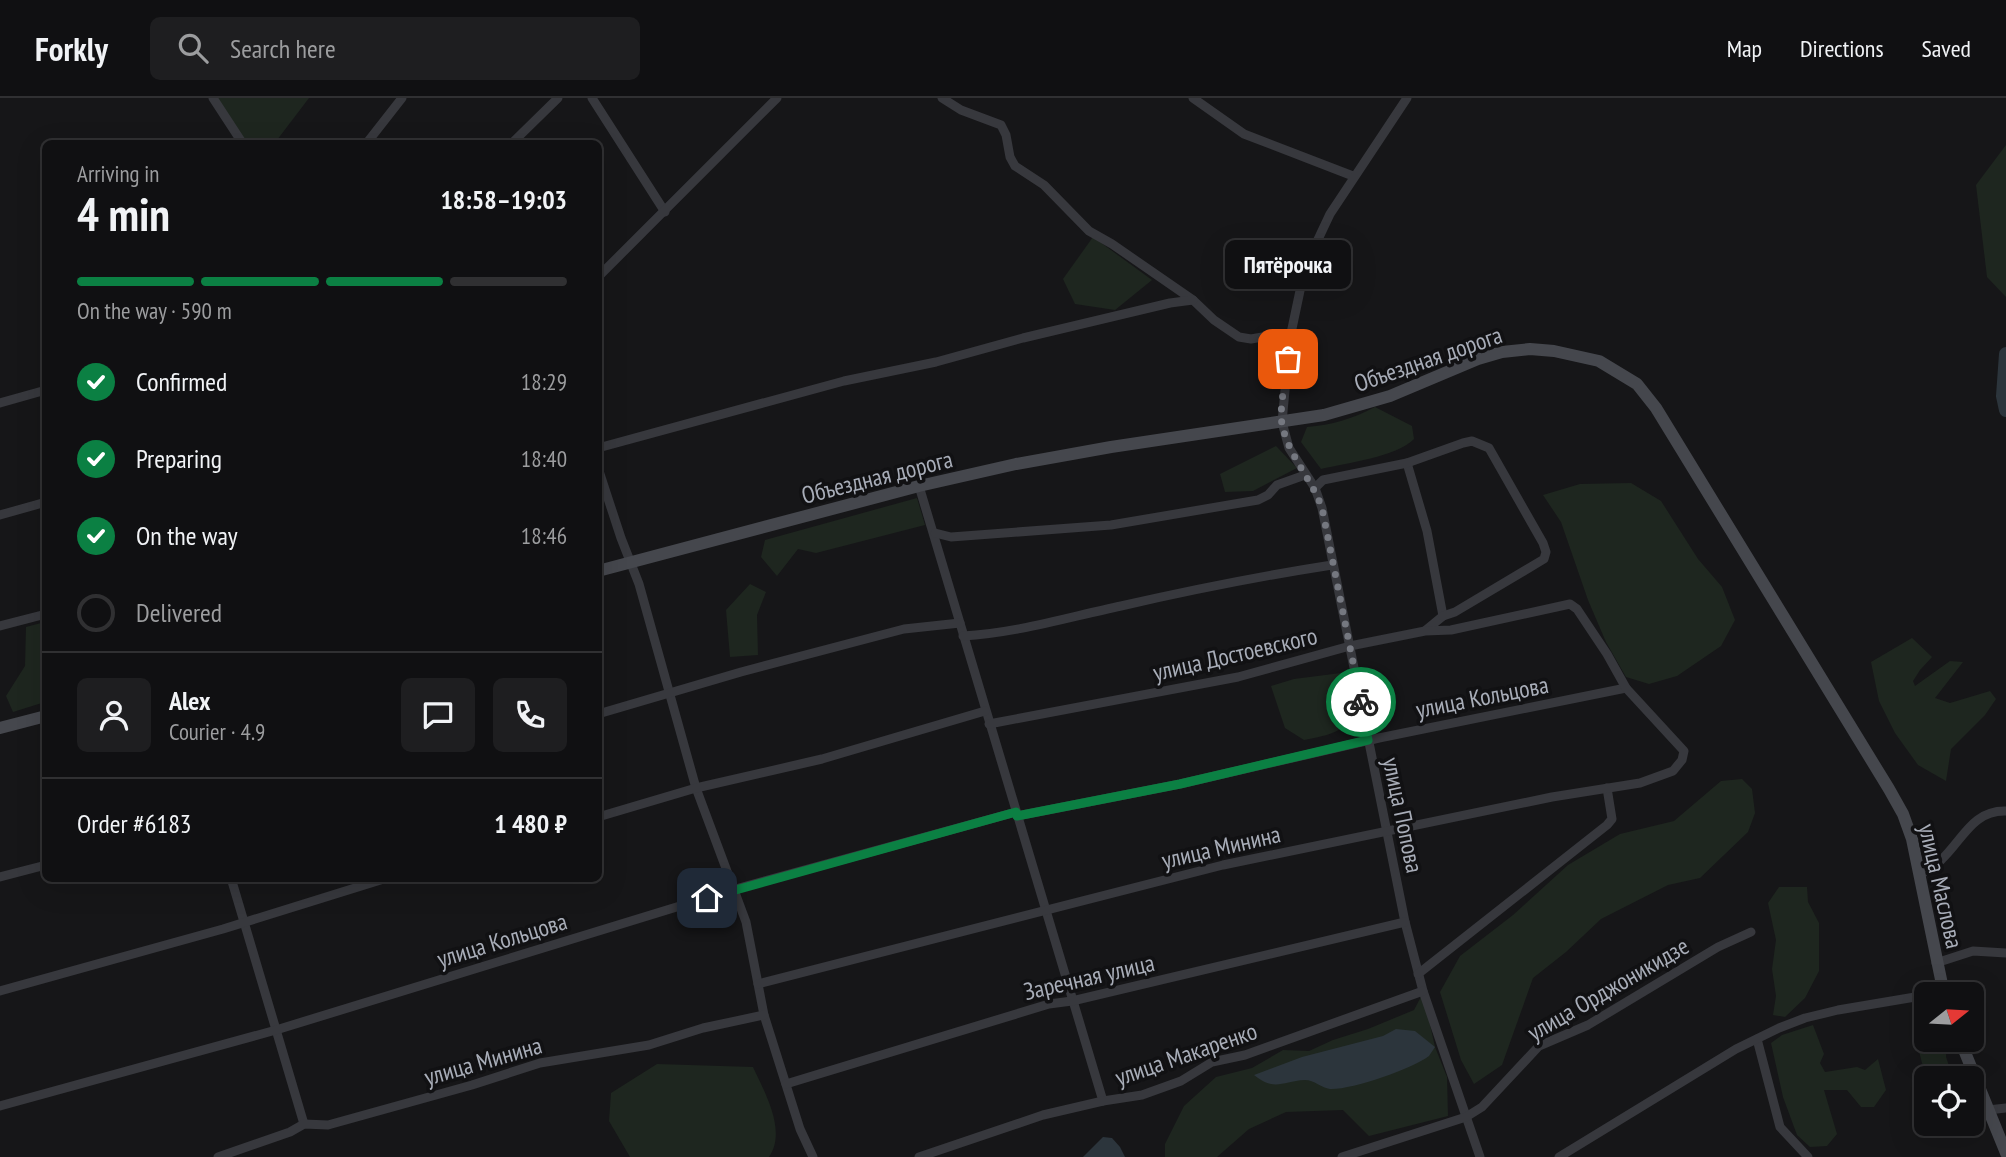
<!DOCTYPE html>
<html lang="en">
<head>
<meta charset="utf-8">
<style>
	:root { --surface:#101012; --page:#1e1e20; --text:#f1f3f6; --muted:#9c9d9f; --line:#303032; --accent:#0b8043 }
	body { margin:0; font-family:"PT Sans Narrow",sans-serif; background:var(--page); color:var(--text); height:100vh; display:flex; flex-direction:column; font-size:26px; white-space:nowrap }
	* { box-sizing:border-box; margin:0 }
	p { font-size:23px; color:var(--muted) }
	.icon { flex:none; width:38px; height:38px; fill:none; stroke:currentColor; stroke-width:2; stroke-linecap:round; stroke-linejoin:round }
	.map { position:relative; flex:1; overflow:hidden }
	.sheet { position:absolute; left:42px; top:42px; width:560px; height:742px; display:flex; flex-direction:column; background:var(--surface); border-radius:10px; box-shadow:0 7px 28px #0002,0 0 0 2px var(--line) }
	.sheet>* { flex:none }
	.needle { width:46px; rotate:72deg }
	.tools { position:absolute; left:1914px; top:884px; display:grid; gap:14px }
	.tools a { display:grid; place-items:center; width:70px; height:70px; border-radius:10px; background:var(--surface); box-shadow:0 7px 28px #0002,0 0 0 2px var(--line); font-size:35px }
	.pin { position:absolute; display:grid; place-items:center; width:60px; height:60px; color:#fff; margin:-30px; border-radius:14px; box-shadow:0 4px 10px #0006 }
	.courier { position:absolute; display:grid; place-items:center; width:70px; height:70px; margin:-35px; border:5px solid #0b8043; border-radius:50%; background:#fff; color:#222; box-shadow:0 2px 9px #0007 }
	.bubble { position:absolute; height:49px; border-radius:10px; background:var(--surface); box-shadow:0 7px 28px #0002,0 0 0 2px var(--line); font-size:23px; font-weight:700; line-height:49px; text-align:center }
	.summary em { font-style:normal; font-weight:700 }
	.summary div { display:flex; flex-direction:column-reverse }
	.summary { display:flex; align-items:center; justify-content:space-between; height:119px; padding:0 35px }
	h1 { font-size:46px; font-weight:700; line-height:52px }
	.bar { display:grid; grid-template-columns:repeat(4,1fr); gap:10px 7px; align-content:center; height:84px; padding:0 35px }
	.bar i { height:9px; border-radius:5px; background:var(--line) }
	.bar .on { background:var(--accent) }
	.bar p { grid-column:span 4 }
	.line { display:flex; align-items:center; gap:18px; padding:0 35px; border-top:2px solid var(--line) }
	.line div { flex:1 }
	.round { display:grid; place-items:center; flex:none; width:74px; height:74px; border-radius:10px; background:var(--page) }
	ol { padding:0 35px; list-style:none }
	li { display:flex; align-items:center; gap:21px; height:77px }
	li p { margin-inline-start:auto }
	li .icon { padding:7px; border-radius:50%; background:var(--accent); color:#fff; stroke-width:4 }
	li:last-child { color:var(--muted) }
	li i { width:38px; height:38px; border:4px solid var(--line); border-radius:50% }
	header { display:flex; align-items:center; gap:42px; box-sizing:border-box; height:98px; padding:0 35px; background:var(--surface); border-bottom:2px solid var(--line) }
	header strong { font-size:33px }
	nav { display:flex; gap:38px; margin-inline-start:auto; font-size:24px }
	.search { width:490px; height:63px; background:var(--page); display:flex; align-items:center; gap:18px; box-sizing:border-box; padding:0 24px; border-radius:10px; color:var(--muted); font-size:26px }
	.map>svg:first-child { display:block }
	.green { fill:#1e261f }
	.water { fill:#2c353c }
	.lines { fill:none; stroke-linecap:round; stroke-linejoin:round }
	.river { stroke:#2c353c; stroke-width:14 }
	.minor { stroke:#37383d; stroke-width:9 }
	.secondary { stroke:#45474d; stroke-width:12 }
	.done { stroke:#757880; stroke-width:7; stroke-dasharray:0 12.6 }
	.route { stroke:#0b8043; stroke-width:9 }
	.labels { text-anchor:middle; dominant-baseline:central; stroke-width:7; stroke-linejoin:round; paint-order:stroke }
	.street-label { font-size:24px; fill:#a8adb8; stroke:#111113 }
</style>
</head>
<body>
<header>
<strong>Forkly</strong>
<div class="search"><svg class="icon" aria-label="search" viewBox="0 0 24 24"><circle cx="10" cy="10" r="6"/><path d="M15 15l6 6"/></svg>Search here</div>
<nav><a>Map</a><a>Directions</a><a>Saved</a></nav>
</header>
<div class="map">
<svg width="2006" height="1059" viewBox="0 0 2006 1059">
	<rect width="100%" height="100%" fill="#161618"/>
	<g class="green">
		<polygon points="213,0 309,0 274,46 245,45"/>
		<polygon points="2006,47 2006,199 1987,179 1976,87"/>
		<polygon points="1093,139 1152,182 1115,212 1075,206 1063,181"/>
		<path d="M1375 309 1412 328 1414 341C1396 359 1347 365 1321 371L1301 344 1307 329C1332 327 1352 321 1375 309Z"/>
		<polygon points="1276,348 1297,370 1253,393 1225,394 1220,376"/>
		<polygon points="1631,385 1661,403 1698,461 1722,489 1735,522 1721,548 1677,578 1649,586 1626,579 1606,544 1588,502 1561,424 1543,397 1580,386"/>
		<polygon points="917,400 925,427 816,455 798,451 777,478 761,459 765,442"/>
		<polygon points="750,486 766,494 757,517 758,557 730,559 726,512"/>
		<polygon points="45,524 45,604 13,614 6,598 25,568 26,529"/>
		<polygon points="1912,540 1932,559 1920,572 1913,583 1915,588 1950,563 1963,564 1935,600 1950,605 1990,593 1996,601 1985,617 1951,651 1946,683 1918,667 1895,635 1879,603 1871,564"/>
		<path d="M1341 575 1350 597 1355 619C1341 635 1325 638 1304 642L1285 630 1271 588 1294 581Z"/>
		<polygon points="1742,681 1752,691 1755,715 1748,734 1700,780 1668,787 1601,821 1566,854 1533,880 1502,967 1474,986 1461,962 1440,894 1460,858 1513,817 1568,767 1620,736 1674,723 1721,683"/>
		<polygon points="1779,789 1807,789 1808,804 1819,825 1819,873 1805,900 1785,919 1773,917 1776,898 1772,871 1776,842 1768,805"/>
		<polygon points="1423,895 1435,949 1447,979 1448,1018 1369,1038 1343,1012 1286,1014 1249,1031 1217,1059 1165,1059 1165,1046 1184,1008 1216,979 1252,970 1283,952 1309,953 1333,942 1368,931 1414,912"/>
		<path d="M1920 914H1927V942H1947L1946 959 1953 980H1927C1919 958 1914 937 1920 914Z"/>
		<polygon points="1813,927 1824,956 1820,965 1825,974 1857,969 1865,972 1878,961 1886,992 1874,1009 1861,1009 1847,992 1824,992 1837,1036 1827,1048 1810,1049 1797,1037 1783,999 1771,945 1782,937"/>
		<path d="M657 966 753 969C765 995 787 1033 769 1059H630L609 1023 611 995Z"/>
	</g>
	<g class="water">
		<path d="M1396 931 1415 933 1435 949C1433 952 1431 955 1429 958 1412 971 1351 992 1330 991 1322 990 1314 982 1305 982 1282 983 1275 994 1254 977L1302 959 1383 938Z"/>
		<polygon points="1103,1039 1112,1040 1120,1049 1125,1059 1083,1059"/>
	</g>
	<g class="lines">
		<polyline class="river" points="2006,256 2003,298 2006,312"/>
		<g class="minor">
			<polyline points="213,0 243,46"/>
			<polyline points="592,0 665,114"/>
			<polyline points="942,0 961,12 1001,27 1006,37 1010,59 1015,68 1044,87 1089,133 1112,146 1193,202 1214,222 1239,239 1251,241 1268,238 1290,240"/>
			<polyline points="1193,0 1244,36 1353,78"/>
			<polyline points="1407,0 1330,116 1305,169 1290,240 1282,324 1289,350 1315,390 1322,410 1405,824 1423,893 1480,1059"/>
			<polyline points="366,46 402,0"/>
			<polyline points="511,46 558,0"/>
			<polyline points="598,179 777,0"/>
			<polyline points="0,305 46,292"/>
			<polyline points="598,350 844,283 936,264 1023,240 1170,205 1193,202"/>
			<polyline points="1407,365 1427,433 1443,518 1426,532"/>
			<polyline points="598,370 621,440 639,486 696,690 746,824 764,917 800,1031 813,1059"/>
			<polyline points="919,388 1103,1003"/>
			<polyline points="1315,390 1323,382 1407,365 1463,345 1472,343 1489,350 1543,445 1546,454 1544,461 1455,514 1443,518"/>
			<polyline points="0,417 46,404"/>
			<polyline points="935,435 951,439 1111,427 1258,402 1268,397 1277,387 1305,377"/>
			<polyline points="0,528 46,516"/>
			<path d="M963 538C1017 535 1069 519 1121 508 1191 492 1261 478 1332 467"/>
			<polyline points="598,616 741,574 904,531 960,525"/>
			<polyline points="1017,718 1180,686 1379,640 1626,590"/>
			<polyline points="598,719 696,690 822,661 985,613"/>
			<path d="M1920 777C1927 772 1936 768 1942 761 1963 741 1973 712 2006 713"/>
			<polyline points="0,779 46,767"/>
			<polyline points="231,780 304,1026"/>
			<polyline points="1936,865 1973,853 2006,855"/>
			<polyline points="1418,876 1607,727 1612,721 1607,690"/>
			<polyline points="758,886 1223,767 1552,699 1640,685 1673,673 1682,662 1684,653 1626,590 1607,556 1577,511 1570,506 1451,532 1425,533 1350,548 1238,579 989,626"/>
			<polyline points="0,893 223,831 387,780"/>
			<polyline points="1757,941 1780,1029 1808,1059"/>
			<polyline points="786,986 1049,906 1072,903 1405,824"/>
			<polyline points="0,1008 276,932 732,792 1016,714"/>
			<polyline points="1988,1012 2006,1010"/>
			<polyline points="218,1059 290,1034 304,1026 328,1027 472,987 540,965 649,947 703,930 764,917"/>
			<polyline points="919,1059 1043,1017 1103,1003 1142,997 1181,983 1212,964 1245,957 1423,893"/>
			<polyline points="1342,1059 1466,1019 1482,1009 1539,948 1588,927 1718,849 1751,834"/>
			<polyline points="1559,1059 1736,951 1779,930 1805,920 1838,912 1927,897"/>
		</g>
		<g class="secondary">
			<polyline points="598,473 919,388 1016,366 1111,349 1324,317 1390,298 1478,261 1502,254 1530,251 1554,253 1599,263 1637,286 1656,310 1889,691 1903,716 1912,741 1944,896"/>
			<polyline points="0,630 46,618"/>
			<polyline points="1960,942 2006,1055"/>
		</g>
	</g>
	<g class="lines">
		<path class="done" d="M1288 261C1286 280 1279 309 1282 326 1288 357 1311 380 1322 410L1361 604"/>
		<polyline class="route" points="707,800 1016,714 1017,718 1180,686 1368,642 1361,604"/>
	</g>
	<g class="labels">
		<g class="street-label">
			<text transform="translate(1428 261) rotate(-19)">Объездная дорога</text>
			<text transform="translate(877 379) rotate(-14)">Объездная дорога</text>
			<text transform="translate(1235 556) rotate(-13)">улица Достоевского</text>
			<text transform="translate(1482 599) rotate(-11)">улица Кольцова</text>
			<text transform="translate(1403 717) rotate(78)">улица Попова</text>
			<text transform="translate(1221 749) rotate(-13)">улица Минина</text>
			<text transform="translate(1941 788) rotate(77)">улица Маслова</text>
			<text transform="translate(502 842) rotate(-17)">улица Кольцова</text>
			<text transform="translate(1089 879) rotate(-13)">Заречная улица</text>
			<text transform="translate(1608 891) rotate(-30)">улица Орджоникидзе</text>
			<text transform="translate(1186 956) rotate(-19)">улица Макаренко</text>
			<text transform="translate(483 963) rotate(-16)">улица Минина</text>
		</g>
	</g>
</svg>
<div class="tools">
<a><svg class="needle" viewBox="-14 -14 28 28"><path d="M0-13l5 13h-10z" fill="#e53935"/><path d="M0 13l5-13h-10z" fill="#9c9d9f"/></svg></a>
<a><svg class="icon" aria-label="locate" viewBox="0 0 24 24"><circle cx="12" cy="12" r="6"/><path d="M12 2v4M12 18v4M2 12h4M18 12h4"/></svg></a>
</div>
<div class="pin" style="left:1288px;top:261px;background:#ea580c"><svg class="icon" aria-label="bag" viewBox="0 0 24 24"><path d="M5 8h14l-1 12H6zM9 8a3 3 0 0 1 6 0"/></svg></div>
<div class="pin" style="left:707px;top:800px;background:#1f2937"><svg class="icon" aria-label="home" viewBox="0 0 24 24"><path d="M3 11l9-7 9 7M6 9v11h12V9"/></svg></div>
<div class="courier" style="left:1361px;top:604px"><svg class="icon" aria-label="bike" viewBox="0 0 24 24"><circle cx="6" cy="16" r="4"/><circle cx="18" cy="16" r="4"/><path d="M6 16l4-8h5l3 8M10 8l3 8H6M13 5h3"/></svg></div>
<div class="bubble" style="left:1225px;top:142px;width:126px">Пятёрочка</div>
<section class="sheet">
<div class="summary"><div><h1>4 min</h1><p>Arriving in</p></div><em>18:58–19:03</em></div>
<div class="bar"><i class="on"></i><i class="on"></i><i class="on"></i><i></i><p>On the way · 590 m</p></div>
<ol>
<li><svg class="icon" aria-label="check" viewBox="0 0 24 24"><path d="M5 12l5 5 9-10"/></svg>Confirmed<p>18:29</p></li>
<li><svg class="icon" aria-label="check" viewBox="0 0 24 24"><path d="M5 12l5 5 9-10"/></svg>Preparing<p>18:40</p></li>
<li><svg class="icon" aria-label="check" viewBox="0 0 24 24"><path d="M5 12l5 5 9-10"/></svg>On the way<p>18:46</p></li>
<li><i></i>Delivered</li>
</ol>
<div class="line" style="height:126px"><a class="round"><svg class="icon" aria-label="person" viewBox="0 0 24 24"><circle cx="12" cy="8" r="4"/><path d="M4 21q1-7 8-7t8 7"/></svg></a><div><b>Alex</b><p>Courier · 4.9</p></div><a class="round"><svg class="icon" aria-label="chat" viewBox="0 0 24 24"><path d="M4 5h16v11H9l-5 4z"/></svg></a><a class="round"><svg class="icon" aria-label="phone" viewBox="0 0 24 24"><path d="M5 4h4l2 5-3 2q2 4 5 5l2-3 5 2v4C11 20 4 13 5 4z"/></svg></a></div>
<div class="line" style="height:91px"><div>Order #6183</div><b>1 480 ₽</b></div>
</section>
</div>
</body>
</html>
